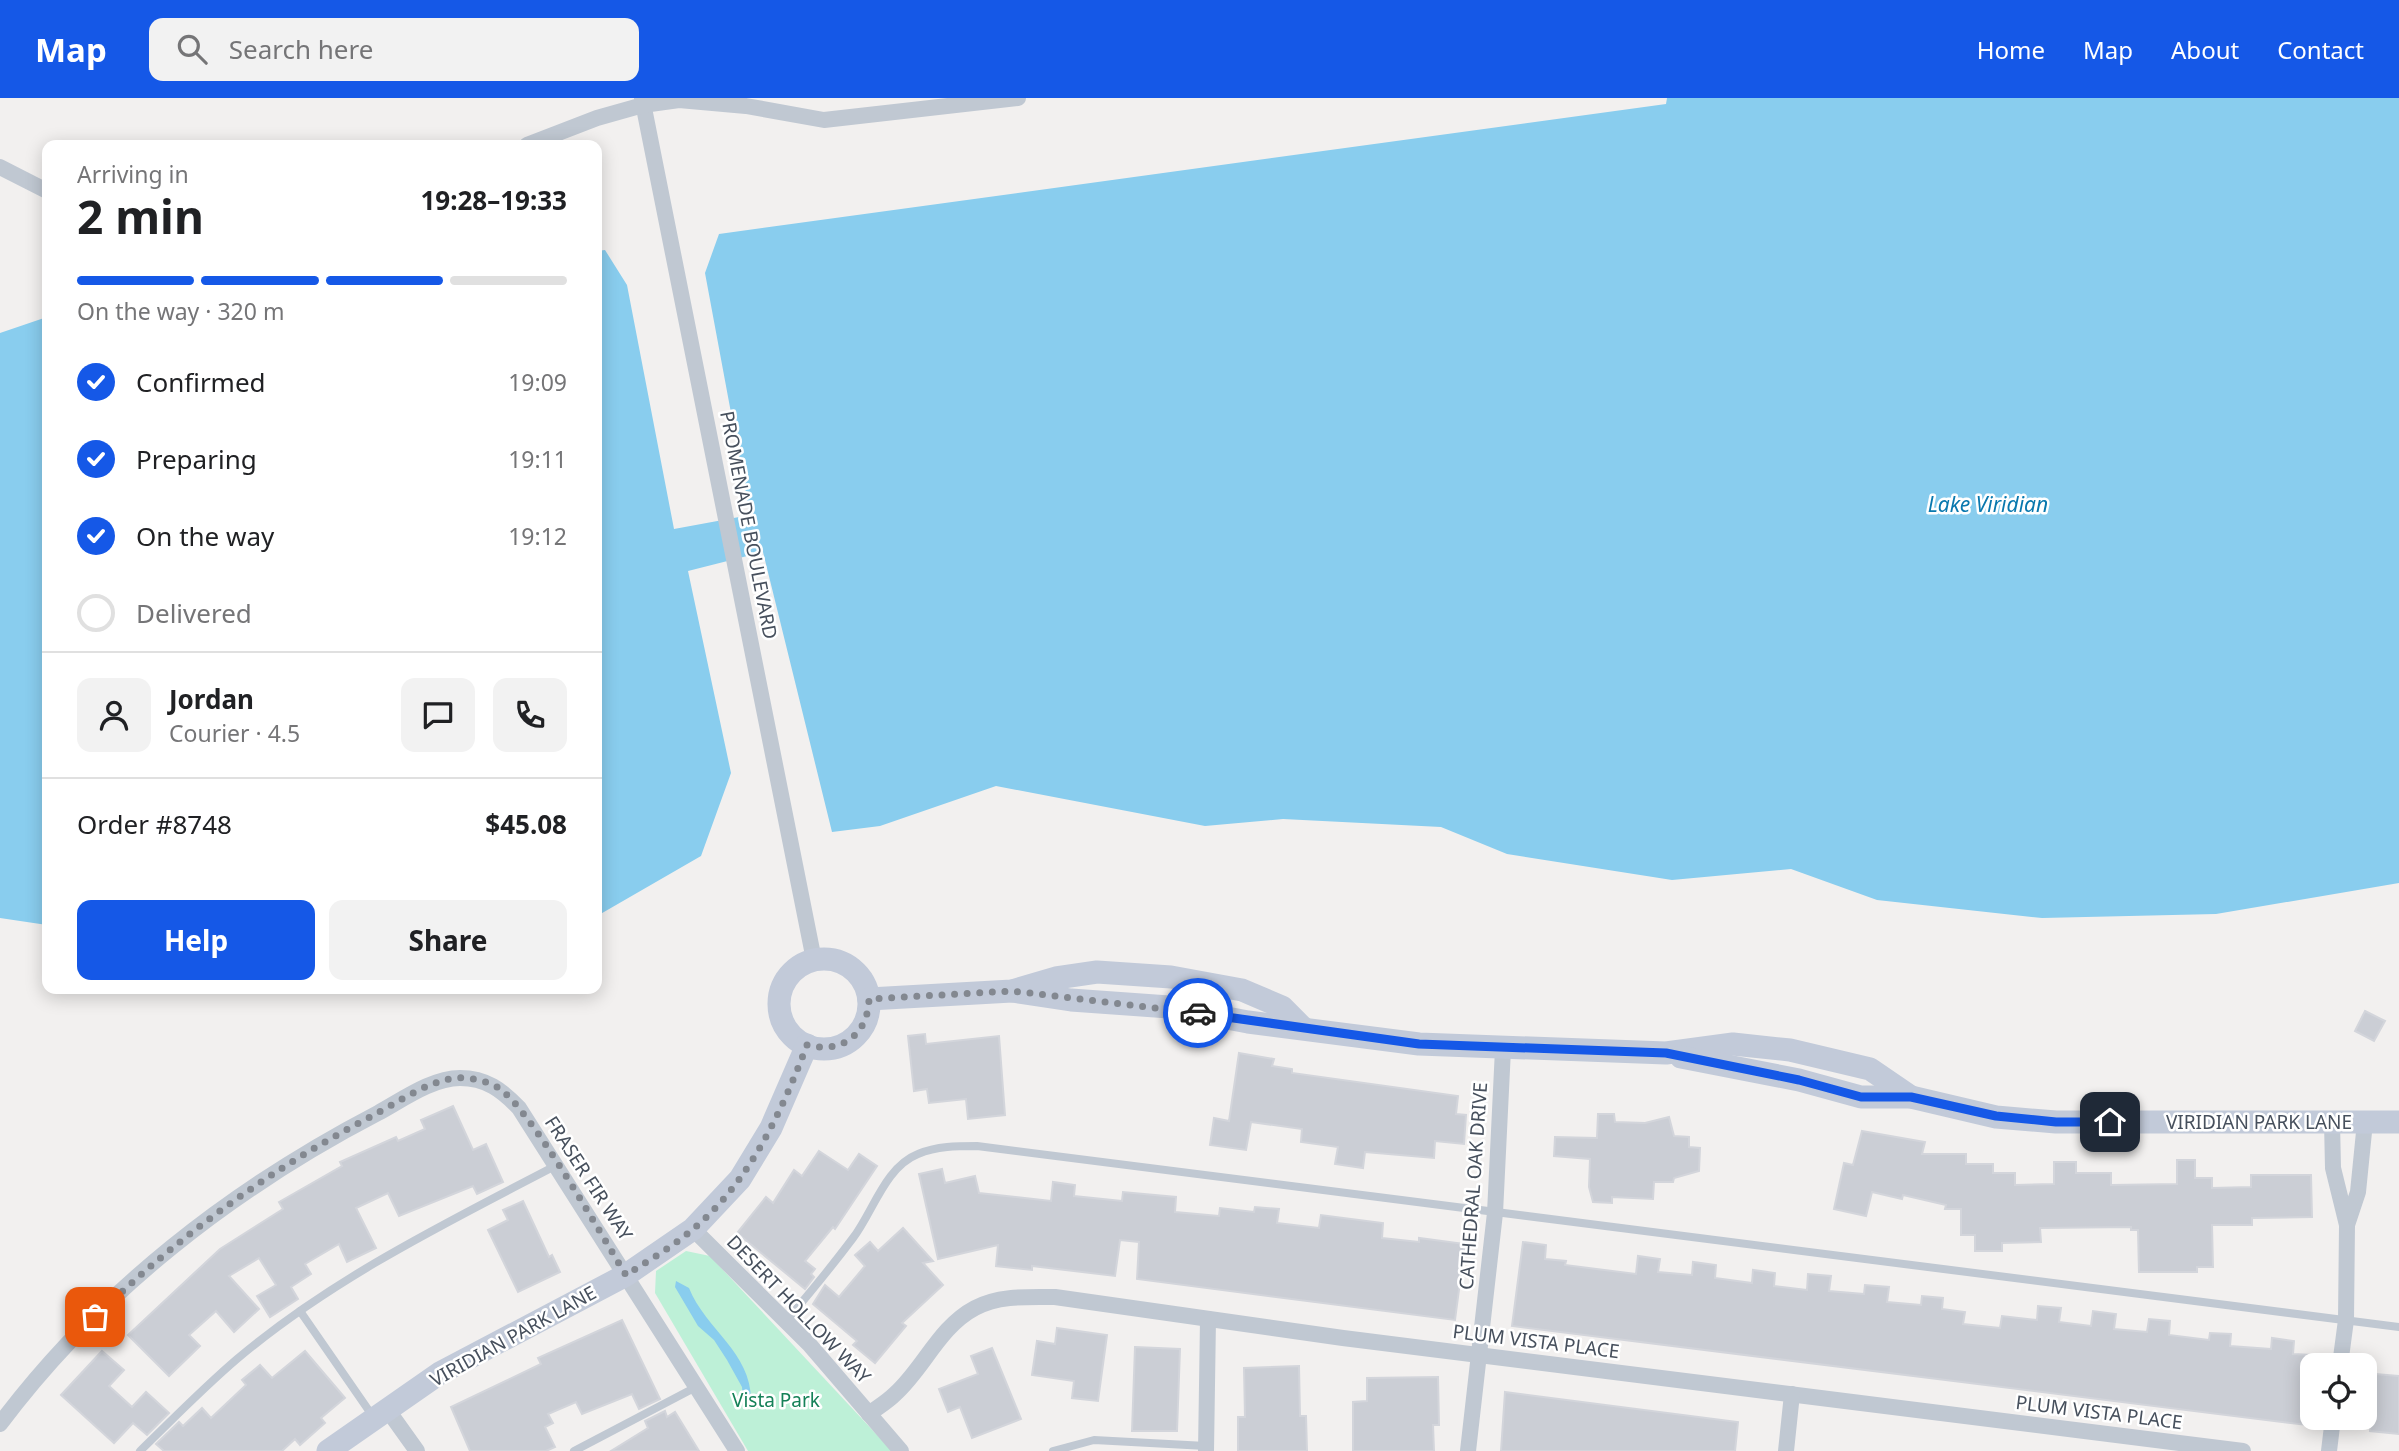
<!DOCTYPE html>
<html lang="en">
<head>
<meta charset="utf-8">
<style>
	:root { --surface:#fff; --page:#f2f2f2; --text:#202124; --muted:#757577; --line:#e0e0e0; --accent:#1558e7 }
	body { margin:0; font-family:"Noto Sans",sans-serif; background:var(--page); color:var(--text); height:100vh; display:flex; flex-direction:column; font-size:26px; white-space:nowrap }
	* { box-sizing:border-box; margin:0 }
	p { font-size:23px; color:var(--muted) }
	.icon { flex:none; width:38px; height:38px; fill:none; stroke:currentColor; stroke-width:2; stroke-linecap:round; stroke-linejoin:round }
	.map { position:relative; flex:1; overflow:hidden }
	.drawer { position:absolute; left:42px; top:42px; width:560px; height:854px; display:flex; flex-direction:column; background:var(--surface); border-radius:14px; box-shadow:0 4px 18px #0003 }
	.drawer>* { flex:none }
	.buttons { position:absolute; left:2300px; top:1255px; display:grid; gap:14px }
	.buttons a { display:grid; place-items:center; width:77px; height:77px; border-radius:14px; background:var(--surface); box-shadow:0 4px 18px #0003; font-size:35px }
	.pin { position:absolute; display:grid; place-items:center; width:60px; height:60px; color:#fff; margin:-30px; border-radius:14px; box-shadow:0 4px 10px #0006 }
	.courier { position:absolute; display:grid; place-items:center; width:70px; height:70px; margin:-35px; border:5px solid #1558e7; border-radius:50%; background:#fff; color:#222; box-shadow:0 2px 9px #0007 }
	.headline em { font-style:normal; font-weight:700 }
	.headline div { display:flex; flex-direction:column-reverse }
	.headline { display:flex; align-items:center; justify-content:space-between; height:119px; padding:0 35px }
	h1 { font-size:46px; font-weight:700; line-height:52px }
	.bar { display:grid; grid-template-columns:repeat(4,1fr); gap:10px 7px; align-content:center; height:84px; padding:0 35px }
	.bar i { height:9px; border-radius:5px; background:var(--line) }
	.bar .active { background:var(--accent) }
	.bar p { grid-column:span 4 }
	.line { display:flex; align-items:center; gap:18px; padding:0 35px; border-top:2px solid var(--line) }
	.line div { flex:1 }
	.round { display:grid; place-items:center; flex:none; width:74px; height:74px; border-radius:14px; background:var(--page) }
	ol { padding:0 35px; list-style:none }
	li { display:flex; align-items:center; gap:21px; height:77px }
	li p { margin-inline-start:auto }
	li .icon { padding:7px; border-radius:50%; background:var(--accent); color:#fff; stroke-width:4 }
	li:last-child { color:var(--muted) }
	li i { width:38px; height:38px; border:4px solid var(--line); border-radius:50% }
	.button { display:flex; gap:14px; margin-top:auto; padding:14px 35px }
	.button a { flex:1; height:80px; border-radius:14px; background:var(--accent); color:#fff; font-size:28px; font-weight:700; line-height:80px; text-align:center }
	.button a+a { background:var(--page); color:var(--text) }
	header { display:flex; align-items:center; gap:42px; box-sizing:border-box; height:98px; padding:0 35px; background:var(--accent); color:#fff }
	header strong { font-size:33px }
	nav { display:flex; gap:38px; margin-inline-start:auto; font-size:24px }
	.search { width:490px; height:63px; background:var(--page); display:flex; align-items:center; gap:18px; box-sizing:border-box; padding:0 24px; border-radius:14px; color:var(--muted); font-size:26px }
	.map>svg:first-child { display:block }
	.green { fill:#bdf0d7 }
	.water { fill:#89cdee }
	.building { fill:#cbced5; stroke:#d3d5db; stroke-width:2 }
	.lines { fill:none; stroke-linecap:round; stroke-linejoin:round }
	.lane { stroke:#c0c8d2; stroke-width:8 }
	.street { stroke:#c0c8d2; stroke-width:16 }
	.secondary { stroke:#c2cad9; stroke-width:23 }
	.done { stroke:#838890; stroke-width:7; stroke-dasharray:0 12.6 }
	.route { stroke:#1558e7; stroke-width:9 }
	.labels { text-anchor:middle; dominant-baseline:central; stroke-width:5; stroke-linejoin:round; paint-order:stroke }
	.street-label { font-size:19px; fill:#47505d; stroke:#fff }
	.park-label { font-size:19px; fill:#158158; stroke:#fff }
	.water-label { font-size:21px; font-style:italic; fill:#0978ae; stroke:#fff }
</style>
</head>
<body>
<header>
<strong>Map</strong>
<div class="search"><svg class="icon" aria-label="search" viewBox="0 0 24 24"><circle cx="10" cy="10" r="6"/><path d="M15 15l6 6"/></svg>Search here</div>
<nav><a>Home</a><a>Map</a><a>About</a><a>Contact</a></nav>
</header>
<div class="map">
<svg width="2399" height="1353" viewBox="0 0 2399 1353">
	<rect width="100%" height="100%" fill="#f2f0ef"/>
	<polygon class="green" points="686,1153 710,1158 892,1353 748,1353 655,1195 656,1173"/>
	<g class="water">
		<polygon points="1667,0 2399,0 2399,785 2216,816 2042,820 1877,802 1791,771 1672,782 1507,756 1441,729 1283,721 1205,728 996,688 880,728 832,734 763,454 688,473 731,675 701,758 597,818 597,153 605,152 627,187 674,431 750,417 705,175 719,136 1666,6"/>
		<polygon points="47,219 47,827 0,820 0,235"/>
		<path d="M676 1183 689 1190C706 1232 751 1254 751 1302L743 1301 742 1289 727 1262 714 1242 698 1228 675 1189Z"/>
	</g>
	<g class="building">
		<polygon points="2365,913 2385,923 2374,943 2355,933"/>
		<polygon points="925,936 926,946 999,938 1005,1017 968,1021 966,1001 929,1005 927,991 914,993 908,938"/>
		<polygon points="1239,955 1274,961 1272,968 1292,971 1292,975 1458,998 1456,1016 1466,1017 1464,1046 1435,1043 1434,1060 1365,1054 1363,1070 1335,1066 1338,1049 1301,1044 1302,1031 1251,1024 1246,1052 1210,1047 1214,1020 1229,1023"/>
		<polygon points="453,1008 473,1052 486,1046 503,1084 477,1096 473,1088 399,1118 388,1095 356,1110 376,1150 347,1164 339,1146 305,1166 311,1176 291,1189 298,1201 270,1219 257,1198 276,1187 259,1160 229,1178 259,1211 234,1234 216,1213 189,1237 200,1248 169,1278 128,1237 220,1151 283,1111 279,1104 342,1068 340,1064 396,1039 398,1043 425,1031 421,1022"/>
		<polygon points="1598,1016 1614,1016 1615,1024 1645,1025 1669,1019 1674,1038 1689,1039 1689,1049 1700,1050 1699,1073 1674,1080 1673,1084 1654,1084 1653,1101 1612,1099 1612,1105 1593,1104 1589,1089 1590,1061 1554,1058 1555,1039 1597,1040"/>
		<polygon points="1862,1033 1925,1044 1922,1056 1966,1056 1966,1066 1993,1066 1993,1075 2015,1075 2015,1087 2054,1086 2054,1064 2076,1064 2076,1075 2111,1075 2111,1087 2177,1086 2177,1062 2195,1062 2195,1080 2212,1080 2212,1090 2251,1089 2251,1077 2311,1077 2312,1119 2252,1120 2252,1127 2212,1127 2213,1169 2197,1169 2197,1174 2139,1174 2138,1132 2131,1132 2131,1129 2040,1130 2041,1144 2002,1145 2002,1153 1975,1153 1975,1137 1961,1137 1961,1111 1945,1111 1946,1107 1903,1097 1902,1101 1872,1094 1866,1118 1834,1111 1844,1065 1853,1067"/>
		<polygon points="819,1053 848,1072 859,1056 877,1068 835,1131 833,1129 805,1163 815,1171 811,1176 814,1179 805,1191 737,1135 766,1099 773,1105 794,1072 802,1078"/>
		<polygon points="942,1071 945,1085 975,1078 979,1095 1051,1103 1053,1084 1075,1087 1074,1098 1122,1103 1123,1094 1176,1099 1175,1114 1219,1118 1220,1110 1254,1114 1255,1109 1279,1111 1277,1125 1319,1130 1321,1117 1383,1125 1382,1140 1419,1144 1419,1140 1465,1146 1455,1222 1137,1181 1139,1144 1120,1142 1115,1178 1032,1168 1032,1172 996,1168 998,1147 938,1161 919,1076"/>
		<polygon points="523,1103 549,1159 552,1157 560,1174 518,1194 488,1132 508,1122 503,1112"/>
		<polygon points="903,1130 933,1163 923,1165 943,1187 902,1225 906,1228 875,1265 853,1247 857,1243 813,1206 825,1187 839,1199 865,1168 855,1157 870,1144 878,1153"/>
		<polygon points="1523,1144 1546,1147 1545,1161 1566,1163 1565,1167 1636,1176 1638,1158 1660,1161 1658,1174 1692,1177 1693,1164 1716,1167 1715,1180 1752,1185 1753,1172 1775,1175 1774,1188 1807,1192 1808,1176 1831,1178 1829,1193 1864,1196 1865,1187 1889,1189 1887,1204 1921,1207 1922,1198 1943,1200 1942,1211 1965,1214 1963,1226 2000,1230 2002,1218 2037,1222 2038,1208 2061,1210 2059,1224 2091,1228 2093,1213 2116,1216 2114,1231 2147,1234 2149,1221 2170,1223 2169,1237 2209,1242 2210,1235 2231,1236 2230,1248 2271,1251 2272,1240 2294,1243 2293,1256 2312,1257 2307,1327 1512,1228"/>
		<polygon points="622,1222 660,1301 639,1311 632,1296 582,1316 576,1304 548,1316 553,1325 545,1329 555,1349 546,1353 470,1353 451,1309 541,1266 538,1260"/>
		<polygon points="1057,1230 1107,1237 1098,1303 1072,1300 1074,1283 1032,1277 1037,1243 1055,1246"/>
		<polygon points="1135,1249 1180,1251 1177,1333 1132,1333"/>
		<polygon points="992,1250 1021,1321 972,1340 960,1309 948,1314 939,1291 978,1276 971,1258"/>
		<polygon points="102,1253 124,1272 109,1288 132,1309 146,1294 169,1315 147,1337 133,1325 114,1345 61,1297"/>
		<polygon points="305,1253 345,1300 321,1320 325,1325 300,1347 295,1341 282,1353 164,1353 156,1346 179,1324 183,1328 202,1310 211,1320 246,1287 242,1282 260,1267 272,1280"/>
		<polygon points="1299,1268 1300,1318 1306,1318 1307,1353 1238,1353 1238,1319 1245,1319 1244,1270"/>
		<polygon points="2375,1276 2399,1278 2399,1336 2370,1333"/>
		<polygon points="1438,1279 1439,1327 1433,1327 1434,1353 1353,1353 1353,1304 1367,1303 1367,1280"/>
		<polygon points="1505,1294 1738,1324 1735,1353 1501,1353"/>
		<polygon points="665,1313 667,1319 675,1314 699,1353 611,1353 648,1330 645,1323"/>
	</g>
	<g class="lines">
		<g class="lane">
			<polyline points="300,1213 374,1320"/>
			<path d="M786 1223C809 1196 832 1168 853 1140 873 1114 885 1069 918 1056 937 1048 957 1048 977 1048L2399 1229"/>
			<path d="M140 1353C172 1322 203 1290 237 1261 333 1180 446 1125 557 1067"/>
			<polyline points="574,1353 698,1288"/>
			<polyline points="1053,1353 1094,1342 1206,1348"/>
		</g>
		<g class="street">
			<polyline points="642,0 814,862"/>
			<polyline points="527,47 597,20 643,7 679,2 746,8 824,22 1018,0"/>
			<polyline points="0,69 47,93"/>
			<polyline points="2332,1024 2333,1070 2347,1127"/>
			<polyline points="693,1131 809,1246 901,1353"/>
			<polyline points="2340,1267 2346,1222 2347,1127 2358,1094 2365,1024"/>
			<polyline points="387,1311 417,1353"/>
			<path d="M869 1316C878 1309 887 1304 895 1296 924 1270 939 1229 975 1210 999 1197 1029 1199 1055 1199L1343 1240 2243 1353"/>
			<path d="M0 1326C99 1194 232 1091 378 1015 402 1002 432 980 460 980 486 980 502 992 519 1010L737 1353"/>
			<polyline points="1206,1353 1208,1221"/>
			<polyline points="1468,1353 1495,1115 1503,951"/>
			<polyline points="1786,1353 1792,1296"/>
			<polyline points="2329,1353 2333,1320"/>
		</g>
		<g class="secondary">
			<circle cx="824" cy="906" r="45"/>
			<polyline points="1012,893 1071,902 1169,909 1248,924 1419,946 1666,955 1733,946 1790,952 1870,971 1911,999"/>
			<polyline points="869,901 1012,893 1056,880 1097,874 1171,879 1242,892 1282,909 1303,930"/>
			<polyline points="1681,959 1799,982 1861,999 1911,999 1996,1019 2056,1024 2399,1024"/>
			<polyline points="328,1353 440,1275 626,1177 693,1131 740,1081 771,1030 807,947"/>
		</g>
	</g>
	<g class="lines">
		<path class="done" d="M95 1219C179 1138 270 1071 374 1017 396 1005 421 988 445 982 461 977 483 981 497 989 528 1006 603 1140 626 1177 648 1163 672 1149 692 1132 749 1085 781 1015 807 947 841 956 868 937 869 901L1012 893 1198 915"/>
		<polyline class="route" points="1198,915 1419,946 1666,955 1799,982 1861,999 1911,999 1996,1018 2056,1024 2110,1024"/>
	</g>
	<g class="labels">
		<g class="street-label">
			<text transform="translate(749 427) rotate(79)">PROMENADE BOULEVARD</text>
			<text x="2259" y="1024">VIRIDIAN PARK LANE</text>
			<text transform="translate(589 1080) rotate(57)">FRASER FIR WAY</text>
			<text transform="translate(1473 1088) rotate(-86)">CATHEDRAL OAK DRIVE</text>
			<text transform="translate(799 1211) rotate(46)">DESERT HOLLOW WAY</text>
			<text transform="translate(513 1238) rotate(-29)">VIRIDIAN PARK LANE</text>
			<text transform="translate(1536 1243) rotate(7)">PLUM VISTA PLACE</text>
			<text transform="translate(2099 1314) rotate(7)">PLUM VISTA PLACE</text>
		</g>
		<g class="park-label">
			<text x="776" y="1302">Vista Park</text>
		</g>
		<g class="water-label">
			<text x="1988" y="406">Lake Viridian</text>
		</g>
	</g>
</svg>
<div class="buttons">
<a><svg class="icon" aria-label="locate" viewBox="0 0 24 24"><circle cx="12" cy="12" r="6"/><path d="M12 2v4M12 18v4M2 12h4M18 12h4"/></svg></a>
</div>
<div class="pin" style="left:95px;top:1219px;background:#ea580c"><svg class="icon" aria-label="bag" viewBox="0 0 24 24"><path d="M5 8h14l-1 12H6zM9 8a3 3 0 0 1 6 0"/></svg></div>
<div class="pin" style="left:2110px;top:1024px;background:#1f2937"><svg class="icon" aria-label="home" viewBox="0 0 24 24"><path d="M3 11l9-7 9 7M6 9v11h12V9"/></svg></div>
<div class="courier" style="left:1198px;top:915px"><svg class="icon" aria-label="car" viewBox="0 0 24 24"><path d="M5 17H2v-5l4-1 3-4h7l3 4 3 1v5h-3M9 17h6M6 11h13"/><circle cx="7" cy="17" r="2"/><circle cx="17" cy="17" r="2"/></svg></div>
<section class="drawer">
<div class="headline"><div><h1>2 min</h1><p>Arriving in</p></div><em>19:28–19:33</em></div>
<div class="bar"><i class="active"></i><i class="active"></i><i class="active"></i><i></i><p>On the way · 320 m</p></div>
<ol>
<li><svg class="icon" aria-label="check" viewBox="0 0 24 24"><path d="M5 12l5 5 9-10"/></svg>Confirmed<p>19:09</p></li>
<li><svg class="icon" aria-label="check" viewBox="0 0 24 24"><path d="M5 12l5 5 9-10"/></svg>Preparing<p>19:11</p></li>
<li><svg class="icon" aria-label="check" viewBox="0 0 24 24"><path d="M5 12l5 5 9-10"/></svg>On the way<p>19:12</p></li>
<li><i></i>Delivered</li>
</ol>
<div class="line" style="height:126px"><a class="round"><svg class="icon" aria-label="person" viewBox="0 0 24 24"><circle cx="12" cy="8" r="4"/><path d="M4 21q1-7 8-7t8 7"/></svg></a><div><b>Jordan</b><p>Courier · 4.5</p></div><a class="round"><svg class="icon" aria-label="chat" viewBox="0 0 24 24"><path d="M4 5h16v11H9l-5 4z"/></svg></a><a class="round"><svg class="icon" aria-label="phone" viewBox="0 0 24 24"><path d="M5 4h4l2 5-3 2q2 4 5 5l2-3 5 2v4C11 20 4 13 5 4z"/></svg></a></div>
<div class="line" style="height:91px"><div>Order #8748</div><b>$45.08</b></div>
<div class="button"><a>Help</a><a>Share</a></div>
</section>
</div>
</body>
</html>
